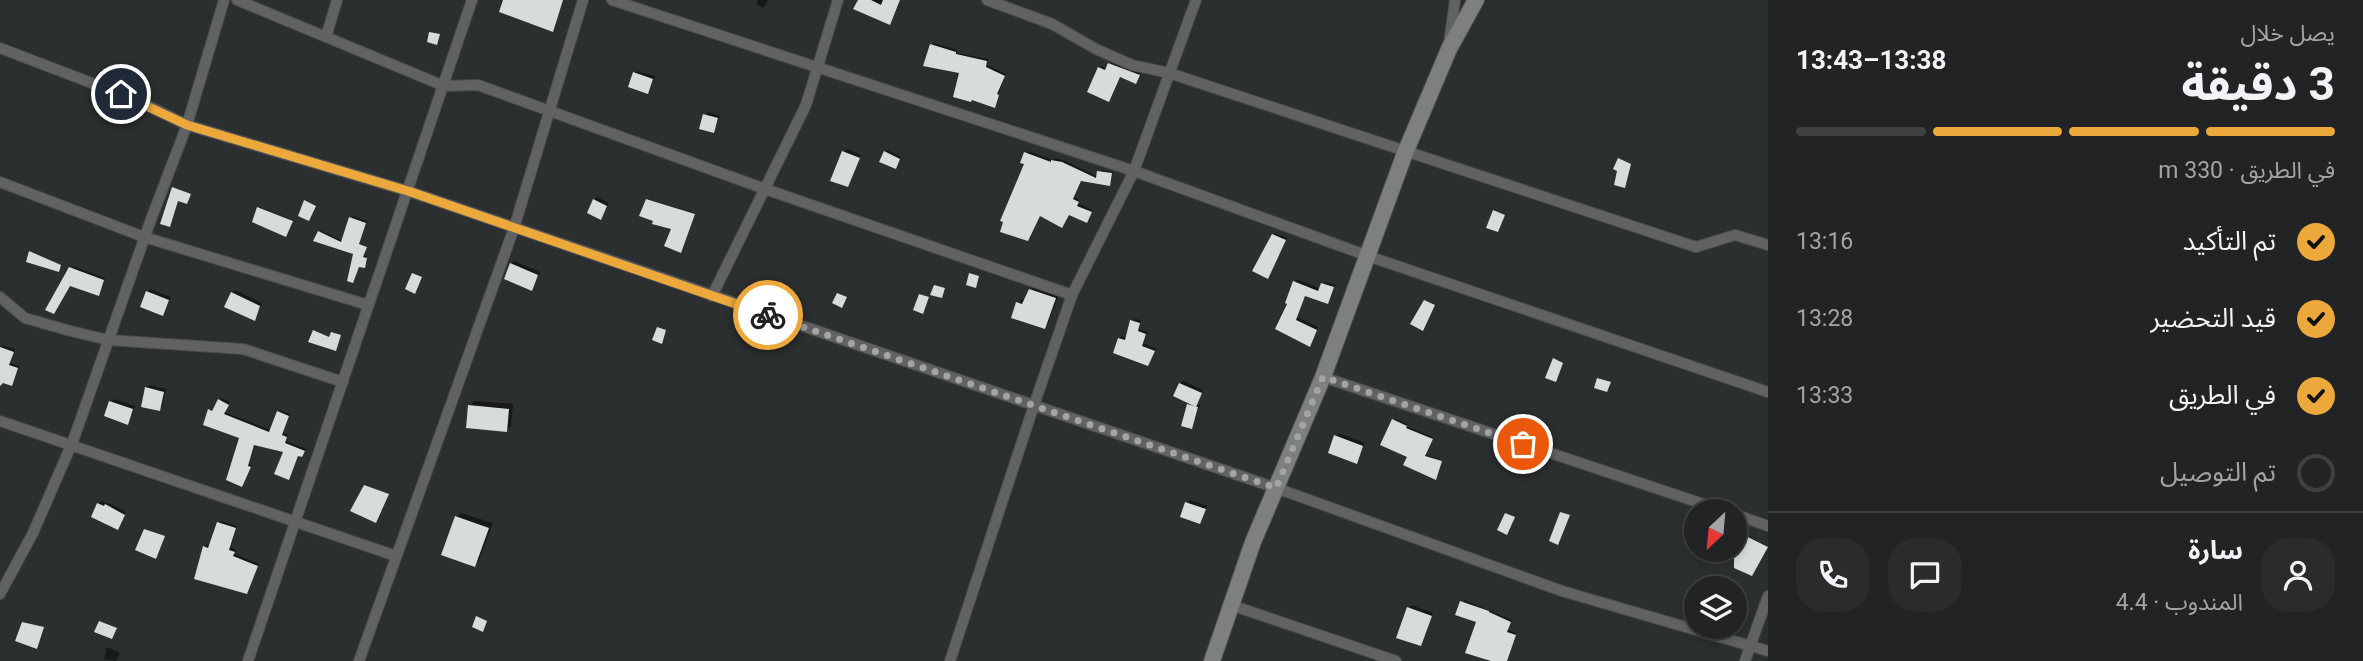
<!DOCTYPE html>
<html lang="ar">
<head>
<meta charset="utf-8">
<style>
	:root { --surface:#212324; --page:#292b2c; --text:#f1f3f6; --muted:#a2a4a6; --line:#3e4041; --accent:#eda83c }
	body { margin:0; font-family:Roboto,"Noto Sans Arabic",sans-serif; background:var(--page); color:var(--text); direction:rtl; height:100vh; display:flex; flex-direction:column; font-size:26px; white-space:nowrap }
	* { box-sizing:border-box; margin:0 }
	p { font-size:23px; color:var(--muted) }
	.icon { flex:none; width:38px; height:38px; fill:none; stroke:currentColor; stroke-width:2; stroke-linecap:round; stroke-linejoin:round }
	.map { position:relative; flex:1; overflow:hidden; direction:ltr }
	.drawer { display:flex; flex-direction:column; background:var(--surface); width:595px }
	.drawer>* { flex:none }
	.needle { width:46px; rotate:206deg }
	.controls { position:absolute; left:1684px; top:499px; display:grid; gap:14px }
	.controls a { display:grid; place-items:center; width:63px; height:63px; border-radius:50%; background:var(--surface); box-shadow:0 4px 10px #0003,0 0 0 2px var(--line); font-size:35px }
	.pin { position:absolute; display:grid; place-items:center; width:60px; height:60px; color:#fff; margin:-30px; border:4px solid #fff; border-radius:50%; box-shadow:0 2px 7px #0007 }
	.courier { position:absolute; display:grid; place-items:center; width:70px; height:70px; margin:-35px; border:5px solid #eda83c; border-radius:50%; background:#fff; color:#222; box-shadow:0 2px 9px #0007 }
	.head em { font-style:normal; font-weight:700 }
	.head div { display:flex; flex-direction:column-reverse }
	.head { display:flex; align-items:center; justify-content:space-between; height:119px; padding:0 28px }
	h1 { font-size:46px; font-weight:700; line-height:52px }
	.bar { display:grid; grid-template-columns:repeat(4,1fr); gap:10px 7px; align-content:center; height:84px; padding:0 28px }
	.bar i { height:9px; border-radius:5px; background:var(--line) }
	.bar .selected { background:var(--accent) }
	.bar p { grid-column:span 4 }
	.line { display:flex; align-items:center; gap:18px; padding:0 28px; border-top:2px solid var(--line) }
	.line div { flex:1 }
	.round { display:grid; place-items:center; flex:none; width:74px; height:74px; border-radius:28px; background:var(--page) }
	ol { padding:0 28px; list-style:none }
	li { display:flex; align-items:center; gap:21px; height:77px }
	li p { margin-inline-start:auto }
	li .icon { padding:7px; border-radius:50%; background:var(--accent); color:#111; stroke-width:4 }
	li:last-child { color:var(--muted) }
	li i { width:38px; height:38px; border:4px solid var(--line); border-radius:50% }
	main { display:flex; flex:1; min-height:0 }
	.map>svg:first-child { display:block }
	.shadow { fill:#0007 }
	.building { fill:#d7dbdc }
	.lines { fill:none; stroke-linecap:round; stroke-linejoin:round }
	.street-casing { stroke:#494c4d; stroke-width:12 }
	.secondary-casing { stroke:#494c4d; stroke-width:18 }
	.street { stroke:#616263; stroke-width:10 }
	.secondary { stroke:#7d7f80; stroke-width:16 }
	.done { stroke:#a2a4a5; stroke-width:7; stroke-dasharray:0 12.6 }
	.route { stroke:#eda83c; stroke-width:9 }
</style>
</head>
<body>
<main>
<section class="drawer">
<div class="head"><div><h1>3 دقيقة</h1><p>يصل خلال</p></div><em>13:38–13:43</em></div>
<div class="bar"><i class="selected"></i><i class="selected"></i><i class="selected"></i><i></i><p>في الطريق · 330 m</p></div>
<ol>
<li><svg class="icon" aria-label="check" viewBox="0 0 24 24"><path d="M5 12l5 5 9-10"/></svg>تم التأكيد<p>13:16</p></li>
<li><svg class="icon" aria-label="check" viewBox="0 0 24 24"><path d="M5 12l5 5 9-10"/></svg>قيد التحضير<p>13:28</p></li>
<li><svg class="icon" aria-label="check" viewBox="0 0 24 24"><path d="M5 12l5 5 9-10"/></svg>في الطريق<p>13:33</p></li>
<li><i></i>تم التوصيل</li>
</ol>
<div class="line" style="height:126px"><a class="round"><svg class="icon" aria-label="person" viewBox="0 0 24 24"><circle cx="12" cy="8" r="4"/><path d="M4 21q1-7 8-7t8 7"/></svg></a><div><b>سارة</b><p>المندوب · 4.4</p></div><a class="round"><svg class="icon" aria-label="chat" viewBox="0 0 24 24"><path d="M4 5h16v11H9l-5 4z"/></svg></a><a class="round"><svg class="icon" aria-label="phone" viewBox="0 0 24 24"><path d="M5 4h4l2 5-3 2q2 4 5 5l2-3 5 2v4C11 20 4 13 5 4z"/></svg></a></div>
</section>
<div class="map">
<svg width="1768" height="661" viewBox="0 0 1768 661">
	<rect width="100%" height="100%" fill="#2c2f30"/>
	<g class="shadow">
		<polygon points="758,0 768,0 764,8 756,4"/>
		<polygon points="859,0 893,0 900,3 890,23"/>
		<polygon points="934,43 957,50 957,53 988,59 987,65 1006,74 994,106 932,45"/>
		<polygon points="1111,62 1140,73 1138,80 1120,75 1111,98 1099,68 1101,66 1108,69"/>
		<polygon points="637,71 655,76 648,92 634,73"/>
		<polygon points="708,112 720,116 714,131 701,127"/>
		<polygon points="847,149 861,155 848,185 844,152"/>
		<polygon points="887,150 901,157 897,165 885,152"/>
		<polygon points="1028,151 1053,160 1055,158 1065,161 1098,177 1101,170 1113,172 1109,184 1082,180 1074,197 1079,200 1078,203 1092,210 1089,219 1026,163 1026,153"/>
		<polygon points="597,197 609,203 601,217 594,200"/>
		<polygon points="648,199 694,213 682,250 673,228"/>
		<polygon points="259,207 293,220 286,234 258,208"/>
		<polygon points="352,216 367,221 359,243 367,246 363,255 367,256 366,264 355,252 319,232 321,231 343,241"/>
		<polygon points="1275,233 1287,238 1268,277 1273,236"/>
		<polygon points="514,261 540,272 531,289 511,264"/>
		<polygon points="73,266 105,278 100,292 70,284"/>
		<polygon points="1297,279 1321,289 1325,282 1335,285 1328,302 1305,295 1297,317 1318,327 1310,345 1278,328"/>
		<polygon points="1034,286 1059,294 1048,323 1045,327 1018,303 1022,299 1026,300"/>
		<polygon points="150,289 171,297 163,314 147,292"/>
		<polygon points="235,290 262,303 255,319 232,293"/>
		<polygon points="1134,319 1141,320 1139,329 1148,332 1143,343 1156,349 1148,364 1119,339 1122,336 1127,338"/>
		<polygon points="2,345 15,349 10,363 19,366 11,384 0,380 0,348"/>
		<polygon points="1183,381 1203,390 1196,404 1200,405 1192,427 1188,405 1191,403 1180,384"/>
		<polygon points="149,385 166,389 162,407 159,409 146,388"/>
		<polygon points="222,398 230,402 224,412 271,430 280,410 290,414 283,433 288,435 286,441 306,449 302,456 299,455 290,475 285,451 255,443 249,464 252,465 244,483 241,437 210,410 215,409"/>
		<polygon points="114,399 135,406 128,423 111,402"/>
		<polygon points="474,401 513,404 511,426 507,430 470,406"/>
		<polygon points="1395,419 1407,424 1406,426 1433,437 1424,454 1442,460 1437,476 1409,456 1393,420"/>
		<polygon points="1339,433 1365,443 1356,462 1336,436"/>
		<polygon points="1190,500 1207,506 1200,522 1187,503"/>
		<polygon points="101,501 108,504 109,503 126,512 118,528 98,504"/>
		<polygon points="461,513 493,523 479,560 475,565 456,517"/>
		<polygon points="221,521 237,526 231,547 236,550 234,554 259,564 247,592 197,577 205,546 207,544 210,546"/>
		<polygon points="1734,535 1746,538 1748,536 1767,546 1753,573 1750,555 1728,550 1734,550"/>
		<polygon points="1464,600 1512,620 1508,630 1516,633 1507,661 1497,661 1478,621 1458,614"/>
		<polygon points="1411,605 1433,613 1420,644 1398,637"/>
		<polygon points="107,647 120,653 116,661 104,659"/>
	</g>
	<g class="building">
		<polygon points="503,0 563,0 553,32 499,12"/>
		<polygon points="858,0 871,0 881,5 883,0 900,0 890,25 853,9"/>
		<polygon points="429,32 440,34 437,45 427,42"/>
		<polygon points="930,44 956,52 956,54 987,61 986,67 1005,76 997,94 999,95 995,108 972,100 971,102 953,97 959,73 923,66"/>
		<polygon points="1108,63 1140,75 1136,84 1120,77 1109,102 1087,92 1098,67 1105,70"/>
		<polygon points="633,72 653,79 648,94 628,87"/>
		<polygon points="703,114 718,118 714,133 699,129"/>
		<polygon points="842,151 860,158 848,187 830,181"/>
		<polygon points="884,151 900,159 896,169 879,162"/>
		<polygon points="1024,152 1051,162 1051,160 1062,162 1096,178 1097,171 1112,173 1110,186 1081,181 1073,199 1079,202 1077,206 1092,212 1087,223 1069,215 1062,228 1040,216 1028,241 1000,232 1003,222 1000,221 1024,164 1020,163"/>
		<polygon points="1618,158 1631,164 1625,188 1614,185 1617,171 1613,169"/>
		<polygon points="172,187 191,194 187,204 178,201 170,227 160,224"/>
		<polygon points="593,199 607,206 601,220 587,213"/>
		<polygon points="646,199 695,214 681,253 664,246 671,229 652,224 653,221 639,216"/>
		<polygon points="304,200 316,206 309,221 298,216"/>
		<polygon points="257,207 293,221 286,237 252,222"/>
		<polygon points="1493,210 1505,215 1498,232 1486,228"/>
		<polygon points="349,217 366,223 359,244 367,247 363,257 367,258 365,268 359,267 353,283 347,281 353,254 313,241 318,231 341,242"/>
		<polygon points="1272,234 1286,240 1268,279 1252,271"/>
		<polygon points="29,251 61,265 59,272 26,262"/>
		<polygon points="510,263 538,275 532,291 504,279"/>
		<polygon points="69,267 104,280 99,296 70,286 54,314 45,310"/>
		<polygon points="412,273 422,277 415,294 405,289"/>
		<polygon points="969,273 979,276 976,288 966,285"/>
		<polygon points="1293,281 1318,291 1321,283 1334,287 1328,304 1305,296 1296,320 1317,330 1310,347 1275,329 1287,304 1285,303"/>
		<polygon points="934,285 945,288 942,298 930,295"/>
		<polygon points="1029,289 1056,298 1045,329 1011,318 1016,302 1022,304"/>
		<polygon points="146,291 169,300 163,316 140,307"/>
		<polygon points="231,292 260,306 255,321 224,307"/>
		<polygon points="837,293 847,297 842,308 832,303"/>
		<polygon points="919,294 929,297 923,314 913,310"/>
		<polygon points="1424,300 1435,305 1423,331 1410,324"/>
		<polygon points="1130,320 1140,323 1138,331 1146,334 1142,346 1155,351 1148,366 1113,353 1118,338 1125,340"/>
		<polygon points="657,327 666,330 662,344 652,340"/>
		<polygon points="313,330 329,337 331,332 341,335 336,351 308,342"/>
		<polygon points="0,347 14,352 9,365 18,368 12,386 3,383 0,386"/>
		<polygon points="1553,358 1563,363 1556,382 1545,378"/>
		<polygon points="1597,378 1611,382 1607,392 1594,388"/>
		<polygon points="1179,383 1202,393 1196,407 1173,396"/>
		<polygon points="145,387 164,392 160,411 141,407"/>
		<polygon points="218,399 229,405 224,414 269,432 277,411 289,416 282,435 287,437 285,443 305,451 302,457 298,456 289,480 274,474 283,452 254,445 248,466 251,467 242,487 226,480 239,438 203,425 208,409 212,411"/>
		<polygon points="109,401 133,409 128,425 104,416"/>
		<polygon points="1187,404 1198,407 1192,429 1181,426"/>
		<polygon points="468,405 509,409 507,432 466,428"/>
		<polygon points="1392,419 1407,426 1406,428 1433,439 1425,456 1442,461 1436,480 1403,465 1407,457 1380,445"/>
		<polygon points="1334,435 1363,446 1357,464 1328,453"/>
		<polygon points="364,485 389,494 376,523 350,511"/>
		<polygon points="1185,502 1206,509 1200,524 1180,517"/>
		<polygon points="97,503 104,506 105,504 125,515 118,530 91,517"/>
		<polygon points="1560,512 1570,515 1558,545 1549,541"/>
		<polygon points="1505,513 1515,517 1507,535 1497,530"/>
		<polygon points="455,516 489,528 475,567 441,555"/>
		<polygon points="217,522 236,528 229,550 235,552 233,556 258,566 247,594 194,579 203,546 208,548"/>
		<polygon points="144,529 165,536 156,559 135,550"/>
		<polygon points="1734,535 1745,538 1746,536 1768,547 1752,576 1734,568"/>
		<polygon points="1460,601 1489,611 1489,612 1511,622 1507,632 1516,635 1507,661 1491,661 1465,653 1476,622 1455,615"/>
		<polygon points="1407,607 1432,616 1421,646 1396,638"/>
		<polygon points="476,616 487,621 483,632 472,627"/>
		<polygon points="99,621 117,628 112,639 94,632"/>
		<polygon points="22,622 44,627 37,649 15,641"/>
	</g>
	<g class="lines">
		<g class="street-casing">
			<g id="street">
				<polyline points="237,0 444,86 478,85 765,189 1072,295"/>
				<polyline points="612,0 1134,171 1368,256 1768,392"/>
				<polyline points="987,0 1052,24 1096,49 1132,65 1169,73 1696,247 1735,235 1768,245"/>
				<polyline points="326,37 337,0"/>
				<polyline points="1449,43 1455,0"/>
				<polyline points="0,48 136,100 187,125 408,191 1276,488 1562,591 1768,651"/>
				<polyline points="0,182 144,237 368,305"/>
				<polyline points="712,296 806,105 838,0"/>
				<polyline points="0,297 25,318 67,330 108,340 243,349 343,382"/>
				<polyline points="1323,377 1724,511"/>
				<polyline points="0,421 396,556"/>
				<polyline points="1734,514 1768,526"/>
				<polyline points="0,594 33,533 73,441 150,222 187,125 224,0"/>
				<polyline points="1231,605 1396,661"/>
				<polyline points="248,661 472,0"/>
				<polyline points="359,661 514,228 583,0"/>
				<polyline points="950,661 1034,405 1072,295 1134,171 1196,0"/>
				<polyline points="1745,661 1768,596"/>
			</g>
		</g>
		<g class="secondary-casing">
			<polyline id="secondary" points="1212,661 1253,542 1323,377 1405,153 1449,49 1476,0"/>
		</g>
		<use href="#street" class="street"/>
		<use href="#secondary" class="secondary"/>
	</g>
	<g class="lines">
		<polyline class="done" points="768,315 1276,488 1323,377 1523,444"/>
		<polyline class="route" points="121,94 187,125 408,191 768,315"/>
	</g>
</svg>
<div class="controls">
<a><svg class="needle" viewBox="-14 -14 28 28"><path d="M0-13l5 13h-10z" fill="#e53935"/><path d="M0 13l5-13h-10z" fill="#a2a4a6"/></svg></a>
<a><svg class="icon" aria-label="layers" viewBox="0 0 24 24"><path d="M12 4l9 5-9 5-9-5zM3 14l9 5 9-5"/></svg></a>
</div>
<div class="pin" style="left:1523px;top:444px;background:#ea580c"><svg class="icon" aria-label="bag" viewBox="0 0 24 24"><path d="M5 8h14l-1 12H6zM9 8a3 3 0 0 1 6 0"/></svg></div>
<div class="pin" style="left:121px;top:94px;background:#1f2937"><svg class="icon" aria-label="home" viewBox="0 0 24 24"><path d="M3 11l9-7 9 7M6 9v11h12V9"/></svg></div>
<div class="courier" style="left:768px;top:315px"><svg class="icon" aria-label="bike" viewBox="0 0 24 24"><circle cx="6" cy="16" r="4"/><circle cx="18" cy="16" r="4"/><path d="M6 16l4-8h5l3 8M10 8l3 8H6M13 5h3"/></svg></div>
</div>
</main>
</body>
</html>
